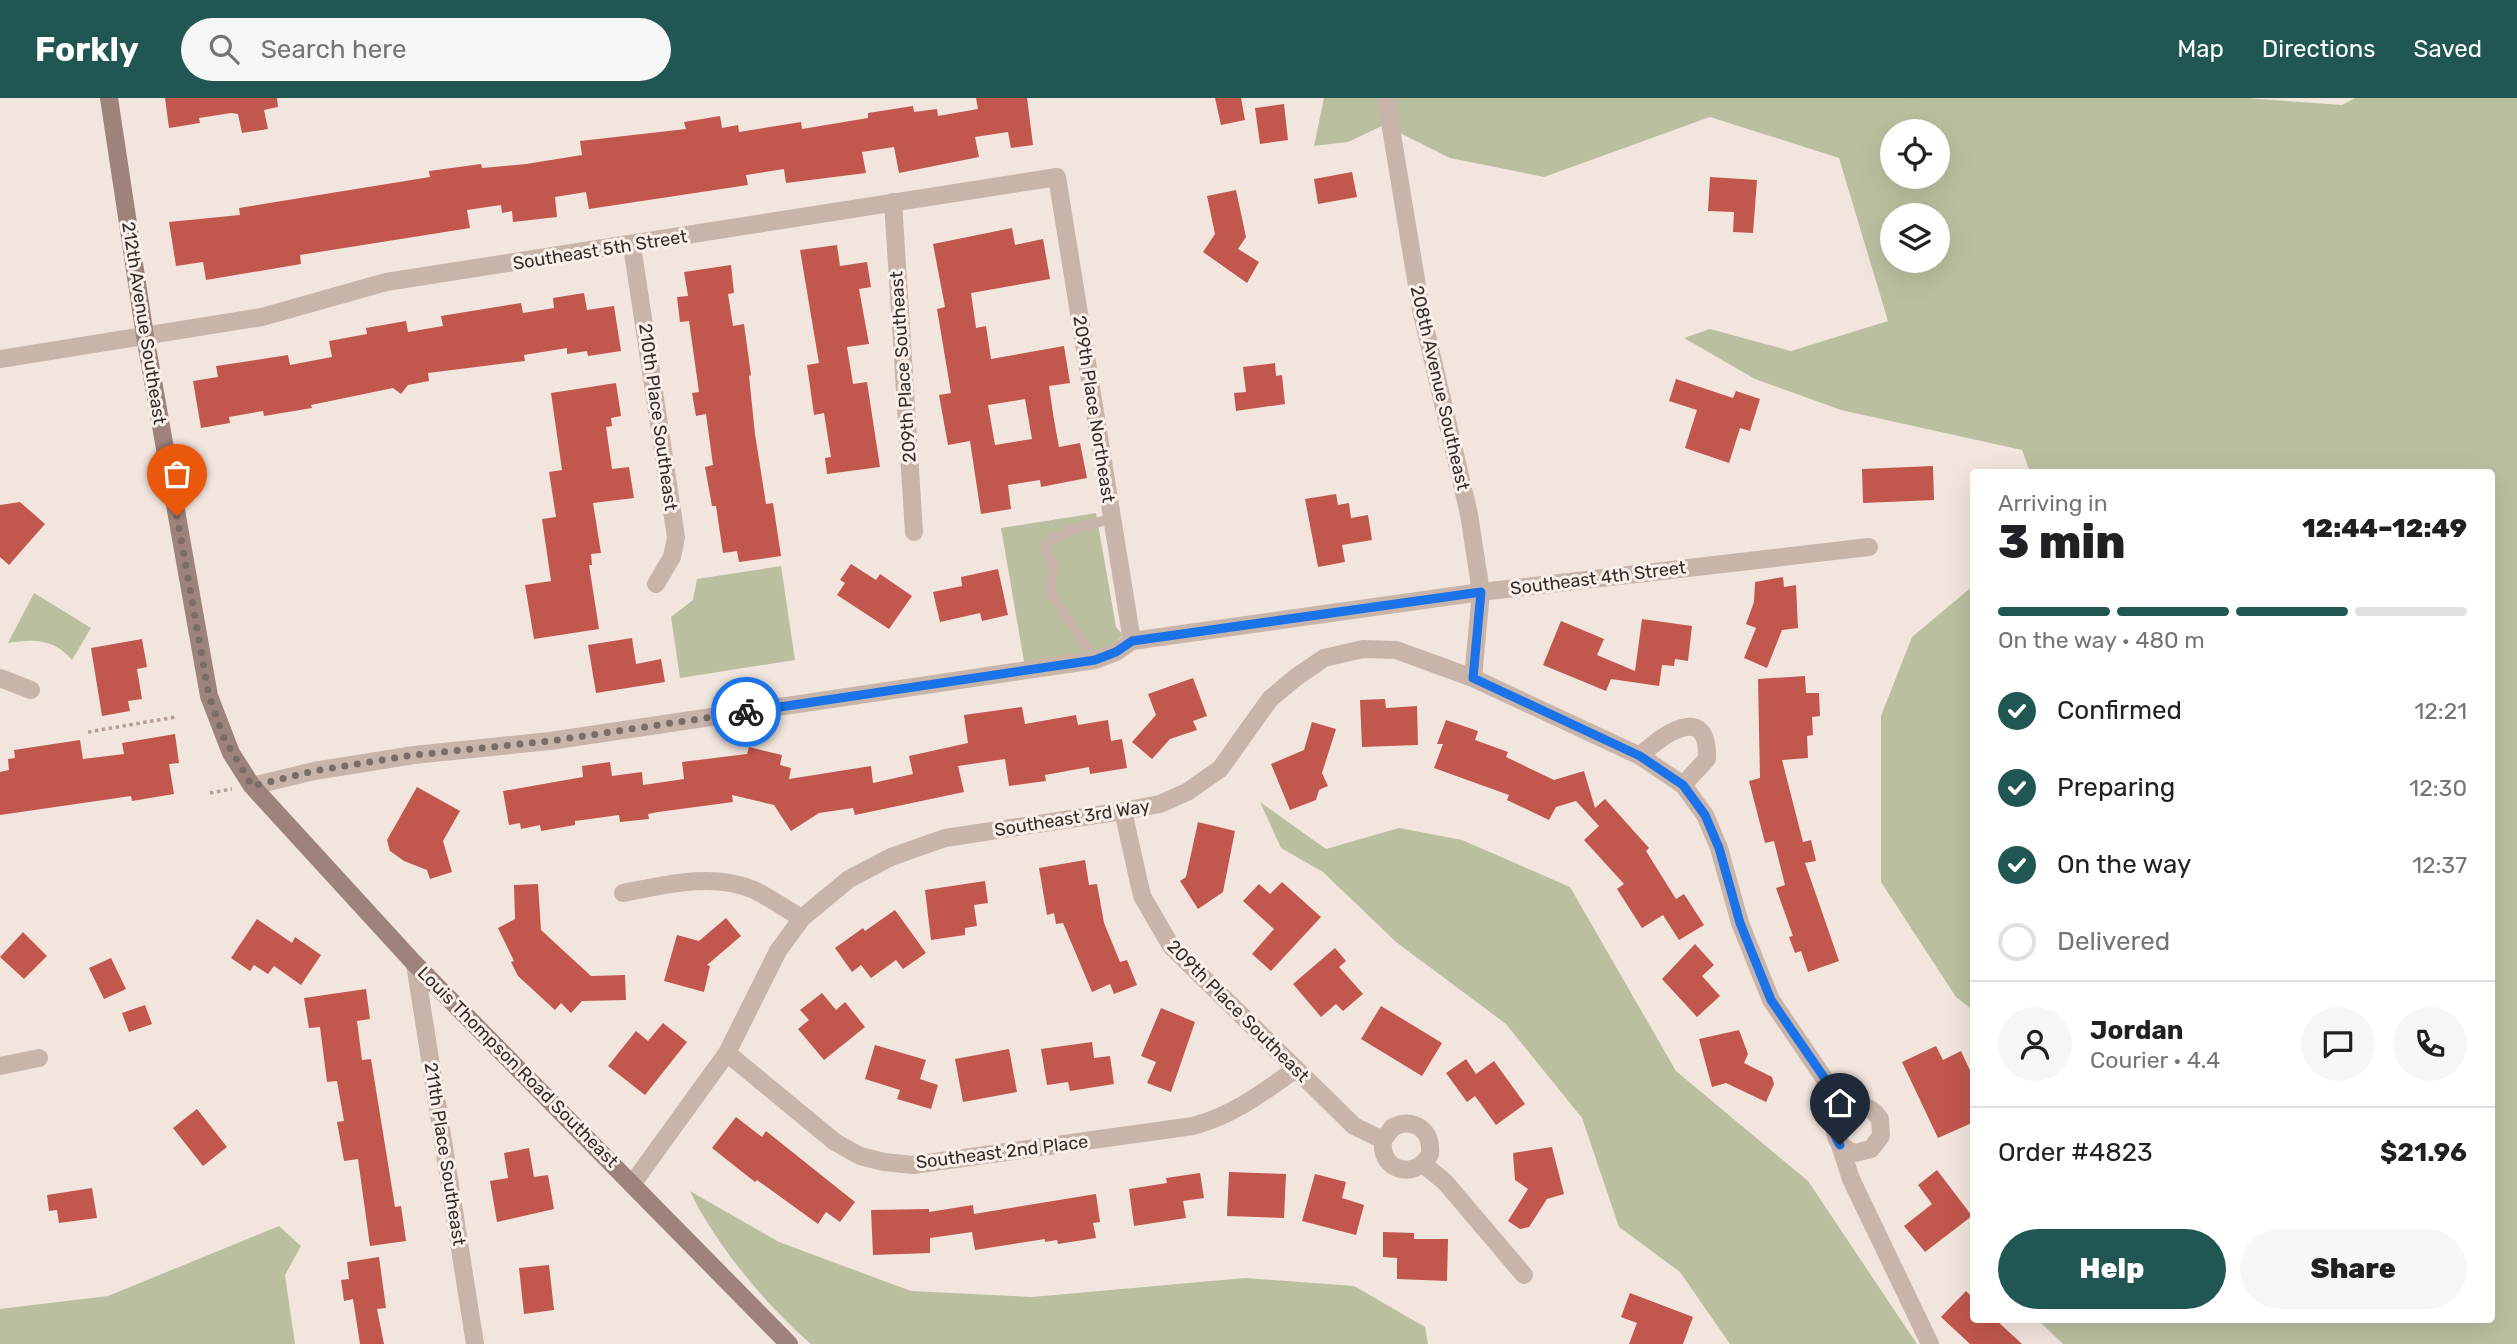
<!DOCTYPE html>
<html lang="en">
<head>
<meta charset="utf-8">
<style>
	:root { --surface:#fff; --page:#f6f6f6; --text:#202124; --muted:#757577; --line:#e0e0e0; --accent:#215752 }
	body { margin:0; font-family:Rubik,sans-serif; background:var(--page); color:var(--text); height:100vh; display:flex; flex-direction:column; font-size:26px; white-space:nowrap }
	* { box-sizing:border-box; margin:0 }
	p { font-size:23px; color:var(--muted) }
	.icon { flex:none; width:38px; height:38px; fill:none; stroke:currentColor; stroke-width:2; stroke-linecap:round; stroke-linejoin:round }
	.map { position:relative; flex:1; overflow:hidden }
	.side { position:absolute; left:1970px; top:371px; width:525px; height:854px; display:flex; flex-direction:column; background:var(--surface); border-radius:7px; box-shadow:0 7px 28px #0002 }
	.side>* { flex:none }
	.controls { position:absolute; left:1880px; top:21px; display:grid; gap:14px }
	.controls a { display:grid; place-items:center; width:70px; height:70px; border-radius:50%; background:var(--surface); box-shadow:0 7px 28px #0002; font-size:35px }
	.pin { position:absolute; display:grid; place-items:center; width:60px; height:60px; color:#fff; margin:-72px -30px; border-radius:50% 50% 50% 0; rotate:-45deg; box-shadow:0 0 7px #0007 }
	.pin .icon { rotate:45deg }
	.courier { position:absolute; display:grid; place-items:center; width:70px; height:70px; margin:-35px; border:5px solid #1a73e8; border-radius:50%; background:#fff; color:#222; box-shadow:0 2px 9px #0007 }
	.headline em { font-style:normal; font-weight:800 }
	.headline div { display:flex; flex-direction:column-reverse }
	.headline { display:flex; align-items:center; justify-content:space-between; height:119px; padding:0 28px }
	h1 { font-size:46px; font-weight:800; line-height:52px }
	.bar { display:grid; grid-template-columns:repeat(4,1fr); gap:10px 7px; align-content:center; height:84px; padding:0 28px }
	.bar i { height:9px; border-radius:5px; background:var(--line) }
	.bar .on { background:var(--accent) }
	.bar p { grid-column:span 4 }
	.line { display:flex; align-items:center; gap:18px; padding:0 28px; border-top:2px solid var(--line) }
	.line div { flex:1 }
	.round { display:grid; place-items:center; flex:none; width:74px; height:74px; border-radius:37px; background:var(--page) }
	ol { padding:0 28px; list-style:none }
	li { display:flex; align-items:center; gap:21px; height:77px }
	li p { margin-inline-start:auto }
	li .icon { padding:7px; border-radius:50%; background:var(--accent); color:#fff; stroke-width:4 }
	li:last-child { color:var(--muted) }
	li i { width:38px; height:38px; border:4px solid var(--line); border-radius:50% }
	.primary-button { display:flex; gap:14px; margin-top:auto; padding:14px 28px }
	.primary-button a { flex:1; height:80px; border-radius:42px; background:var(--accent); color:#fff; font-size:28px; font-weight:800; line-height:80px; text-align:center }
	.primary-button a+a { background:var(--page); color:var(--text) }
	header { display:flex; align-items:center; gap:42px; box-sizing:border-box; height:98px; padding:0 35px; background:var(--accent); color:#fff }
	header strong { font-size:33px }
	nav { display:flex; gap:38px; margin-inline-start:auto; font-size:24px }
	.search { width:490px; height:63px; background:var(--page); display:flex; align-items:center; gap:18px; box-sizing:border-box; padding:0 24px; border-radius:38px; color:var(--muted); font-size:26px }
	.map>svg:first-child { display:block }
	.green { fill:#bac09f; fill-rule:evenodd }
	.building { fill:#c1574d; fill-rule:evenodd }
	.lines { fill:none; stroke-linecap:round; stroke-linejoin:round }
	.path { stroke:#b59e95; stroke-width:3.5; stroke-dasharray:3.5 3.5; stroke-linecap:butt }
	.lane { stroke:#c9b4aa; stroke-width:10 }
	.street { stroke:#c9b4aa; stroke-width:18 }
	.secondary { stroke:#9d837c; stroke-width:18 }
	.done { stroke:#786d69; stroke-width:7; stroke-dasharray:0 12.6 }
	.route { stroke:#1a73e8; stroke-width:9 }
	.labels { text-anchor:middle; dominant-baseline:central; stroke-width:6; stroke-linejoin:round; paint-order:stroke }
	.street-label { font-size:18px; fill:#372c2a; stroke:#f9f0eb }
</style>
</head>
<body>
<header>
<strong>Forkly</strong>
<div class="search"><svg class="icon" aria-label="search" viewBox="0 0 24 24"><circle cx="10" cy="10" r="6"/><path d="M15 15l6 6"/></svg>Search here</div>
<nav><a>Map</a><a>Directions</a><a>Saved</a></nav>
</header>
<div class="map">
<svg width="2517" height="1246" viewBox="0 0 2517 1246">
	<rect width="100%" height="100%" fill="#f2e5de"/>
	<g class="green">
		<path d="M1324 0H2245L2342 7 2355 0H2517V1246H2063L2038 1222H2492V374H2030L2022 352 1841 312 1755 281 1684 240 1710 231 1791 253 1888 223 1839 60 1710 19 1544 79 1450 60 1384 27 1348 44 1314 48ZM1892 33H1937V79H1892ZM1892 117H1937V163H1892Z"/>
		<path d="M1096 415 1114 517 1116 529 1123 537C1098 561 1058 562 1025 569L1001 430Z"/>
		<polygon points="781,468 795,562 680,580 671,519 693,502 697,481"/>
		<polygon points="1974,487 1974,913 1956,899 1881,784 1881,618 1912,539"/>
		<path d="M34 495 91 530 72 562C53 540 34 541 8 545Z"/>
		<polygon points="1260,704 1326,751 1399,730 1462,742 1570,789 1676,973 1808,1083 1917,1246 1730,1246 1680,1174 1619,1129 1582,1020 1506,926 1396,844 1323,774 1281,750"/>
		<path d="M690 1093 779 1144 911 1193 1032 1199 1245 1180 1354 1188 1425 1229 1428 1246H811C768 1209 714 1145 690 1093Z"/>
		<polygon points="279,1128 301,1148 285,1177 295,1246 0,1246 0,1211 108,1198"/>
	</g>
	<g class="building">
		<polygon points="165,0 277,0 278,9 264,12 268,31 242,35 238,16 231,15 199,20 200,25 169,30"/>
		<polygon points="976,0 1027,0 1033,47 1011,50 1008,34 975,39 979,59 899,75 894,49 862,54 866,75 786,85 784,71 746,77 748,87 589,111 586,94 555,99 557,119 513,124 512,113 502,115 501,107 467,112 470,130 300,157 301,166 206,182 203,164 176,168 169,124 240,117 239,110 430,79 429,73 481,66 482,70 526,66 582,57 580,43 686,31 684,24 720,18 722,30 738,27 739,34 801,24 802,31 868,20 868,15 913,8 914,14 937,11 938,18 978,11"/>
		<polygon points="1215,0 1241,0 1245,22 1221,27"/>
		<polygon points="1284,6 1288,42 1260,46 1255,10"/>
		<polygon points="1352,74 1357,99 1318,106 1314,81"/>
		<polygon points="1710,79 1757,82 1753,135 1733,134 1734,114 1708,113"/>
		<polygon points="1236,92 1246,139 1238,151 1259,164 1247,185 1203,154 1215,136 1207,98"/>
		<path d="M1012 130 1015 147 1043 141 1050 181 971 195 976 230 986 228 991 261 1064 248 1070 285 1049 288 1054 322 1059 349 1080 345 1087 380 1041 389 1040 382 1008 387 1011 411 981 416 970 343 948 347 939 297 951 295 937 211 945 209 933 146ZM1025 301 1032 341 995 347 988 307Z"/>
		<polygon points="837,147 840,168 867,164 871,189 859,191 869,246 847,249 853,286 867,284 880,369 827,376 825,360 831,359 824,315 814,317 807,267 819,265 800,152"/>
		<polygon points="731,167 734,195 728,196 733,228 744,226 751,277 749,278 755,336 766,406 773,405 781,458 739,464 737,453 723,455 716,408 712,408 705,369 713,367 706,316 696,318 692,295 699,294 689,223 680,224 677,199 688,198 684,174"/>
		<polygon points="584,195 587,212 614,208 621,253 588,258 587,253 567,256 567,250 524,257 525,263 428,275 429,283 408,287 401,296 393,290 311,307 312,310 264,318 263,313 229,319 230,325 201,330 193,283 218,279 216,268 288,257 290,267 332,259 329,243 367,236 366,230 406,223 408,234 443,228 441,218 521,205 523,215 554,210 553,200"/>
		<polygon points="1275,265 1276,278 1282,277 1285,306 1236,313 1234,295 1246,294 1243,269"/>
		<polygon points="1676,281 1733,300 1736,293 1760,301 1750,333 1740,330 1729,365 1685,350 1697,312 1669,303"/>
		<polygon points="616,285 621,318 611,320 612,328 606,329 612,371 629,369 634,400 593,405 601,455 591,456 592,467 589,467 599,531 534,541 525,487 551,483 542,421 556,419 549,374 562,372 551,295"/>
		<polygon points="1933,368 1934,402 1863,405 1862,371"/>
		<polygon points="1336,396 1338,407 1349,405 1351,420 1368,417 1372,442 1342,447 1345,464 1318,469 1305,401"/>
		<polygon points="20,404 45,426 9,467 0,459 0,407"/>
		<polygon points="851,466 876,482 880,476 912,498 889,531 837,497 845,485 840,482"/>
		<polygon points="998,471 1008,517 982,523 980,515 940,524 933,494 962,488 961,479"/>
		<polygon points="1783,479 1784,489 1796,487 1798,530 1782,532 1767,570 1744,560 1756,530 1746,526 1754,504 1755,484"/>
		<polygon points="1642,521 1692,528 1688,563 1675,561 1674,568 1662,567 1659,588 1611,581 1606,593 1543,567 1561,523 1604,541 1597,557 1635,573"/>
		<polygon points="632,540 636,566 661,561 665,584 596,595 588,547"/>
		<polygon points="142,541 147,569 137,571 142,601 128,603 130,613 102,618 91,550"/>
		<polygon points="1805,578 1806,595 1819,595 1820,618 1812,619 1813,637 1807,638 1808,660 1782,662 1803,744 1811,742 1816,763 1805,765 1839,863 1808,874 1801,853 1795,855 1789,839 1793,838 1776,790 1785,787 1774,743 1765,745 1749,683 1760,680 1758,581"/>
		<polygon points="1193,580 1207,618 1193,623 1197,632 1170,641 1152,661 1132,644 1156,617 1148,596"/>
		<polygon points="1385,601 1386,610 1417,608 1418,647 1362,649 1360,602"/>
		<polygon points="1022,609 1025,626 1076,617 1078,627 1108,622 1111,643 1122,641 1127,670 1090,676 1089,669 1045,677 1046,683 1009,688 1005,661 958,668 964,694 855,717 853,710 819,715 791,733 774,707 732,697 733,704 658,714 648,716 649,721 620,724 619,717 575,723 575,727 541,733 540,727 521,731 520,725 509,727 503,693 583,679 582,668 610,664 612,678 642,674 643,687 684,681 682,664 747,656 749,649 782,657 780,667 791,670 789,681 871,668 873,685 913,676 909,658 968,645 964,617"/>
		<polygon points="1446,622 1478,633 1475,642 1508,654 1506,659 1554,682 1584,673 1595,710 1605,701 1649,750 1646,753 1676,801 1684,796 1704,827 1679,842 1663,817 1642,830 1617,791 1624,786 1584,742 1599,728 1576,703 1556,709 1549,722 1507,702 1509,697 1434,670 1443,646 1437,646"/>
		<polygon points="1312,624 1336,631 1322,675 1328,688 1319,692 1316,702 1290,712 1271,666 1304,652"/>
		<polygon points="175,636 179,665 169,666 174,696 132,703 131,698 0,717 0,674 9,672 8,661 15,660 14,652 80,642 83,661 124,656 122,645"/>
		<polygon points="417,689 460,713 443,743 452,774 430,781 427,772 404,763 390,753 387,742"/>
		<polygon points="1198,724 1235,733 1223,794 1198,811 1180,783 1186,779"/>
		<polygon points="1085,762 1089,787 1097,786 1104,825 1120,864 1127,862 1137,887 1114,896 1110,886 1092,894 1063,825 1056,826 1054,815 1047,817 1039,770"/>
		<polygon points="985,783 988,805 974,807 977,828 965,830 965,837 931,842 925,792"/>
		<polygon points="1282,784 1321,819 1271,873 1252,856 1274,831 1243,803 1259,786 1270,796"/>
		<polygon points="538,786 541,832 591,878 625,877 626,902 582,903 571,915 561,905 555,912 518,878 511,864 514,863 498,830 515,821 514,787"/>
		<polygon points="895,812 926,855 903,871 896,862 871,880 861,867 852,874 835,850 863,830 865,833"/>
		<polygon points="726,820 741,838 707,867 710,868 704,894 664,883 677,837 699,843"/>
		<polygon points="257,821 292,845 295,839 321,857 301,887 274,868 268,876 254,867 250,873 231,860"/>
		<polygon points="23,834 47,858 24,881 0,859"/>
		<polygon points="1695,846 1714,867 1702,878 1720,898 1697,919 1662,881"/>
		<polygon points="1335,850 1346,863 1339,869 1363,896 1343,913 1336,906 1321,919 1293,886"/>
		<polygon points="111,860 126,891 104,901 89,870"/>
		<polygon points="366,891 370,921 357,923 362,962 371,961 395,1109 401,1108 406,1143 370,1148 358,1061 344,1063 337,1024 344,1023 337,983 327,984 320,929 309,930 304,900"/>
		<polygon points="822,895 836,912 845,904 865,929 824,962 798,931 809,922 800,912"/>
		<polygon points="145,907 152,926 129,934 122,915"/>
		<polygon points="1381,908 1442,945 1422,978 1361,941"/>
		<polygon points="1161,910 1195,924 1171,994 1147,985 1156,964 1141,958"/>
		<polygon points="663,925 687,944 645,997 608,968 636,933 648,943"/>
		<polygon points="1739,932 1748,956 1744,965 1772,979 1774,986 1766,1004 1726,985 1712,989 1699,941"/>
		<polygon points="1092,944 1094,960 1110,958 1114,986 1070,993 1068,984 1047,987 1041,951"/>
		<polygon points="875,947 926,962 920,981 938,987 931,1011 897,1001 900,992 865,981"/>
		<polygon points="1936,948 1943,962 1961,953 1974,981 1974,1024 1938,1040 1902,964"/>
		<polygon points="1009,951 1017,994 963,1004 955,961"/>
		<polygon points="1466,961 1476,976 1494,963 1525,1006 1496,1027 1475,998 1467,1004 1446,975"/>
		<polygon points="197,1011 227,1049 203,1068 173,1030"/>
		<polygon points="736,1019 762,1039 766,1033 855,1104 840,1124 826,1114 818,1126 757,1082 755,1084 712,1050"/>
		<polygon points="1552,1049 1564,1096 1547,1101 1529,1129 1520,1131 1508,1123 1528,1091 1515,1082 1513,1055"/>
		<polygon points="529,1050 534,1079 548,1077 554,1111 497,1124 490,1083 508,1080 504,1055"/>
		<polygon points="1937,1072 1972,1118 1925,1154 1904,1128 1932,1106 1918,1087"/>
		<polygon points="1229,1074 1286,1076 1284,1120 1227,1118"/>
		<polygon points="1200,1075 1204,1100 1183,1103 1186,1120 1134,1128 1129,1091 1167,1085 1166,1080"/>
		<polygon points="1315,1076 1346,1084 1342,1100 1364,1107 1356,1137 1302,1123"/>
		<polygon points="92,1090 97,1120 59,1125 57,1112 49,1113 47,1097"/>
		<polygon points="1096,1096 1100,1124 1093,1125 1096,1140 1058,1146 1057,1142 1045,1144 1045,1141 975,1152 972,1134 930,1140 930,1155 873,1157 871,1112 929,1111 929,1114 973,1107 974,1116"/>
		<polygon points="1383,1134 1414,1135 1414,1141 1448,1141 1447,1183 1397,1181 1397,1160 1383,1159"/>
		<polygon points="379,1159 386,1210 377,1211 384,1246 360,1246 353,1201 344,1203 341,1182 349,1181 347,1164"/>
		<polygon points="549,1167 554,1212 524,1216 519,1170"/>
		<polygon points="1966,1193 1974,1201 1974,1222 1996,1222 2022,1246 1970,1246 1941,1219"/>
		<polygon points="1630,1195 1693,1219 1683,1246 1629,1246 1637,1225 1621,1219"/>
	</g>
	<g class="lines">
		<g class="path">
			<polyline points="88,634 176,619"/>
			<polyline points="210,695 232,691"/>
		</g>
		<path class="lane" d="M1095 562 1050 495 1053 467 1045 451 1046 445C1067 432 1088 426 1112 421"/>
		<g class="street">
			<polyline points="1386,0 1421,212 1469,416 1481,494 1473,580"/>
			<polyline points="893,104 914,434"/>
			<polyline points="632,148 676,439 672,459 656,486"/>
			<polyline points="0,261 262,219 386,184 1057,79 1132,543"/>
			<polyline points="0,580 31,592"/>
			<path d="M1640 658C1661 638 1709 602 1707 661L1683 687"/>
			<polyline points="252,688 314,673 414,657 550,643 1095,562 1116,554 1132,543 1481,494 1869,449"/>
			<path d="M1123 713 1142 798 1171 848 1354 1028 1383 1042C1379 1073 1416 1083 1430 1056 1432 1032 1414 1019 1393 1029L1383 1042"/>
			<path d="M623 795C664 787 713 774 754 792 770 800 786 811 802 820"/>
			<polyline points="415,866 475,1246"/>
			<path d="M727 955 835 1044 860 1058 884 1064 913 1067 1193 1028C1234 1017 1262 995 1296 971"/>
			<polyline points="0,968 39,960"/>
			<polyline points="1840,1047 1851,1081 1930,1246"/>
			<polyline points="1423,1066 1445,1084 1524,1177"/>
			<path d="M633 1085 727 955 778 853 802 820 849 781 891 759 945 740 1123 713 1160 706 1187 694 1220 671 1270 601 1295 580 1324 560 1363 551 1396 552 1473 580 1640 658 1683 687 1705 717 1719 750 1740 825 1771 902 1845 1011C1828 1027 1833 1048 1855 1055L1871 1051 1881 1038 1880 1021C1871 1008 1859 1004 1845 1011"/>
		</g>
		<polyline class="secondary" points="109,0 145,238 209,598 231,655 252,688 415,866 789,1246"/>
	</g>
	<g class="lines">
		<polyline class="done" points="177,418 209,598 224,640 252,688 314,673 414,657 550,643 746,614"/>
		<path class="route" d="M746 614 1095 562 1116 554 1132 543 1481 494 1473 580 1640 658 1683 687 1705 717 1719 750 1740 825 1771 902 1845 1010C1833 1022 1831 1034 1840 1047"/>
	</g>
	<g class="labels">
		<g class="street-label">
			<text transform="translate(600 152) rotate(-9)">Southeast 5th Street</text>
			<text transform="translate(144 225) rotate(81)">212th Avenue Southeast</text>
			<text transform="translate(903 269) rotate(-94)">209th Place Southeast</text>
			<text transform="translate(1440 290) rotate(77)">208th Avenue Southeast</text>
			<text transform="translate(1094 311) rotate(81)">209th Place Northeast</text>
			<text transform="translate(658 319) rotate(82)">210th Place Southeast</text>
			<text transform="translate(1598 480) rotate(-7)">Southeast 4th Street</text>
			<text transform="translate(1072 720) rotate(-9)">Southeast 3rd Way</text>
			<text transform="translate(1238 913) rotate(45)">209th Place Southeast</text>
			<text transform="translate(518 969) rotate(45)">Louis Thompson Road Southeast</text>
			<text transform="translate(1002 1054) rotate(-7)">Southeast 2nd Place</text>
			<text transform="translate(445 1056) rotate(81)">211th Place Southeast</text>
		</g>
	</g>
</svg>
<div class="controls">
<a><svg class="icon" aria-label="locate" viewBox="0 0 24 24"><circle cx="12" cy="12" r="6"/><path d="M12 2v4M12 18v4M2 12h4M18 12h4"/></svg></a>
<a><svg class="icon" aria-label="layers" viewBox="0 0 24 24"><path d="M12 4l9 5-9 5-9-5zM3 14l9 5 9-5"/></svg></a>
</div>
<div class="pin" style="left:177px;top:418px;background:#ea580c"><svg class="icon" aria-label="bag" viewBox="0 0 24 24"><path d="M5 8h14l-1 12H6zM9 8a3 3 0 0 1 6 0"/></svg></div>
<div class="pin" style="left:1840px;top:1047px;background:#1f2937"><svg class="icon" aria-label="home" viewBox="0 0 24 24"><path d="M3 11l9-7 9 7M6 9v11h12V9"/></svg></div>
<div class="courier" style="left:746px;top:614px"><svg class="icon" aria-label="bike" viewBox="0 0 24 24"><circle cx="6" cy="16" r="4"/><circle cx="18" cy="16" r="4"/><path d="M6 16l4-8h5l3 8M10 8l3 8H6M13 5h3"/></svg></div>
<section class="side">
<div class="headline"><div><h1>3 min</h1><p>Arriving in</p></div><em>12:44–12:49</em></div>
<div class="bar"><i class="on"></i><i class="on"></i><i class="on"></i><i></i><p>On the way · 480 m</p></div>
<ol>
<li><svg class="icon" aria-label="check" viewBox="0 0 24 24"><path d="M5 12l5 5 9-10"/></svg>Confirmed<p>12:21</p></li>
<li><svg class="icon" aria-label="check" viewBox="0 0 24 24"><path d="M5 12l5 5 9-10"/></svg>Preparing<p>12:30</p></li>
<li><svg class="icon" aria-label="check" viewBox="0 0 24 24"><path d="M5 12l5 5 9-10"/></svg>On the way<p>12:37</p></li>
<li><i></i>Delivered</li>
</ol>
<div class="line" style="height:126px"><a class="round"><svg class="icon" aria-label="person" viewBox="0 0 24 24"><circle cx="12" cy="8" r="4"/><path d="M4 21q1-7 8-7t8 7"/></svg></a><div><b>Jordan</b><p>Courier · 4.4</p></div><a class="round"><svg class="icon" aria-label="chat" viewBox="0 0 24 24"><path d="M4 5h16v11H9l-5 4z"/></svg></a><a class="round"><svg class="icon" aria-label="phone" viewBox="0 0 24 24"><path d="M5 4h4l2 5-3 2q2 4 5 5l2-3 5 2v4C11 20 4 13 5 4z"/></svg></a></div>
<div class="line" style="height:91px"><div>Order #4823</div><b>$21.96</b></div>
<div class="primary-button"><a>Help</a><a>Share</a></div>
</section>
</div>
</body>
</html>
